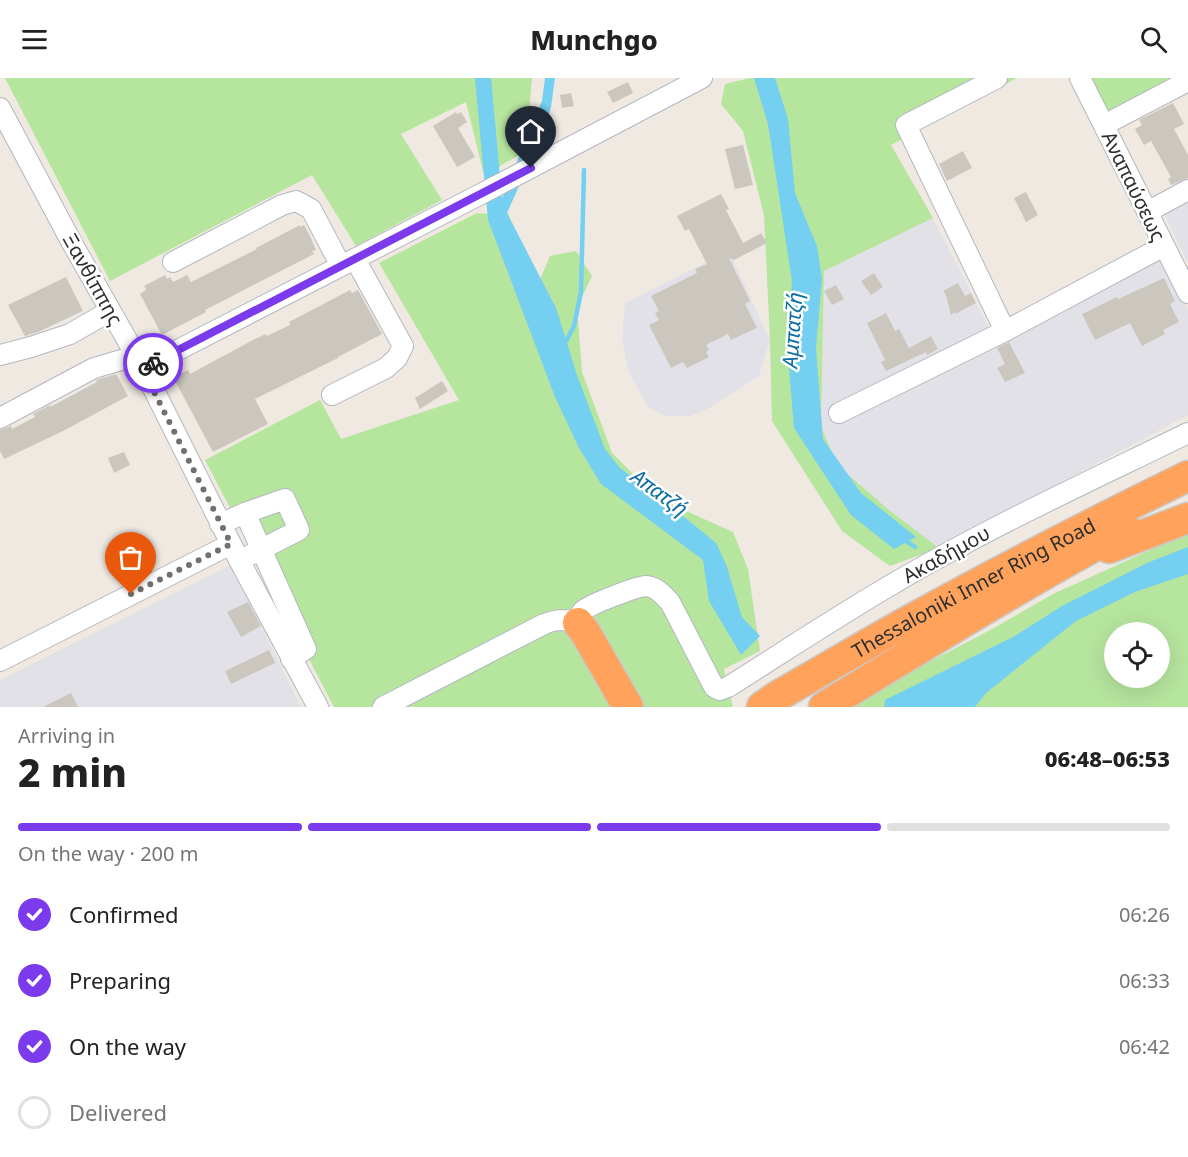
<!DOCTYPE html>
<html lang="en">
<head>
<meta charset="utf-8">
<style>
	:root { --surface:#fff; --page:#f6f6f6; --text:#222; --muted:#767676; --line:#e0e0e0; --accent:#7c3aed }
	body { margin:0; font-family:"Noto Sans",sans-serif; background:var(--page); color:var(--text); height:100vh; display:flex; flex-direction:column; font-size:22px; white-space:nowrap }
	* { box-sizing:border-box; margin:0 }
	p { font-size:20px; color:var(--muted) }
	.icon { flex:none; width:33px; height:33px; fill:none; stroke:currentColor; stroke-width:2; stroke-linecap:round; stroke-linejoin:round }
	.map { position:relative; height:629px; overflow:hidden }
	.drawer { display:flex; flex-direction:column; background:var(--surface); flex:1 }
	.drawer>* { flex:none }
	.tools { position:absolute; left:1104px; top:544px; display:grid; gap:12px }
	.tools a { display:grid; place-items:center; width:66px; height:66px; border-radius:50%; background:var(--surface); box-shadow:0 6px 24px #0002; font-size:30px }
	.pin { position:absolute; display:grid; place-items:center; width:51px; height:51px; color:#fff; margin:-62px -26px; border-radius:50% 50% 50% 0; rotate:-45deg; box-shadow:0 0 6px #0007 }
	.pin .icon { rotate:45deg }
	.courier { position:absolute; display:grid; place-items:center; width:60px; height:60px; margin:-30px; border:4px solid #7c3aed; border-radius:50%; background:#fff; color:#222; box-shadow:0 2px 8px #0007 }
	.overview em { font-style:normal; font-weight:800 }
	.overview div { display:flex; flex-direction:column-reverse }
	.overview { display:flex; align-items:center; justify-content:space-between; height:102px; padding:0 18px }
	h1 { font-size:39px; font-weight:800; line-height:45px }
	.bar { display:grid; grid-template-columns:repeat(4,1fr); gap:9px 6px; align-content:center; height:72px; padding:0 18px }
	.bar i { height:8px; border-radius:4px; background:var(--line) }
	.bar .active { background:var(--accent) }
	.bar p { grid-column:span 4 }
	ol { padding:0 18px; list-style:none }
	li { display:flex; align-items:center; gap:18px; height:66px }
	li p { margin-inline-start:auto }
	li .icon { padding:6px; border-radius:50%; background:var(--accent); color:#fff; stroke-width:4 }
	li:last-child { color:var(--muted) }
	li i { width:33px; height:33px; border:3px solid var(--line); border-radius:50% }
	header { display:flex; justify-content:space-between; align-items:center; height:78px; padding:0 18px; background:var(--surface); font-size:27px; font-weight:800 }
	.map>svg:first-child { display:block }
	.industrial { fill:#e3e1e8 }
	.green { fill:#b6e59e; fill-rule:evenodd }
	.water { fill:#75cff0 }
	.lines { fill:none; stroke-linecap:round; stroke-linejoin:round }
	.stream { stroke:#75cff0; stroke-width:4.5 }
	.building { fill:#cbc7bf }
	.minor-casing { stroke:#b4b7c1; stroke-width:22 }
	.highway-casing { stroke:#c9c9c9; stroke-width:33 }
	.minor { stroke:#fff; stroke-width:20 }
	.highway { stroke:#ffa35c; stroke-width:30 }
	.done { stroke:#726f6d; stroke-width:6; stroke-dasharray:0 10.8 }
	.route { stroke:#7c3aed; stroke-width:8 }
	.labels { text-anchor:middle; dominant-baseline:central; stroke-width:5; stroke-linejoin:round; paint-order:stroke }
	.street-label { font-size:20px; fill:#2e2e2e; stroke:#fff }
	.water-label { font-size:21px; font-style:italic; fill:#0d6fa3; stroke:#fff }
</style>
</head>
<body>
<header><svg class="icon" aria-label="menu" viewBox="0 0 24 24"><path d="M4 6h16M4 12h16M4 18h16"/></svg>Munchgo<svg class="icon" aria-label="search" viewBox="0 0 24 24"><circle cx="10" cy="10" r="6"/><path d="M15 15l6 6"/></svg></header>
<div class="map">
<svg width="1188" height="629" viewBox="0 0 1188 629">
	<rect width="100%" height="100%" fill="#efe9e1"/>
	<g class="industrial">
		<polygon points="1188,119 1188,185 1162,132"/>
		<polygon points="933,140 997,265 1160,176 1188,231 1188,337 939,470 889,432 837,387 821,348 824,193"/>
		<polygon points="729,173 770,262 759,298 709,330 691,338 665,338 647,328 628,292 622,261 625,225"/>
		<polygon points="231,487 301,629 0,629 0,602"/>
	</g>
	<g class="green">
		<polygon points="5,0 532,0 527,57 523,75 484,97 466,24 401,56 442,122 356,168 312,97 110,203"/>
		<polygon points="750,0 1017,0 891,67 933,140 824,193 821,348 837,387 889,432 939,470 890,488 842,453 772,343 770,262 764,137 743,53 721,26 725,6"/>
		<polygon points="1089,0 1173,0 1107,35"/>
		<polygon points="504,127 539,204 550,178 576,173 592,198 577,230 582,294 612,375 657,420 733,454 748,491 760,573 724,591 733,629 334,629 205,382 320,322 341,361 459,322 379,185 477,135 489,136"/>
		<path d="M1188 455V629H851L912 593 994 550 1053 516ZM1114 555H1160V600H1114Z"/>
	</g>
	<g class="water">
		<polygon points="475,0 491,0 502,120 542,23 545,0 555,0 551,29 544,52 507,135 556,230 577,297 605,371 620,390 672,429 716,465 726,486 742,539 760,558 741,577 709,523 703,482 601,406 579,370 555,319 488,142"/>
		<polygon points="754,0 775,0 788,41 795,115 817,168 822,201 816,270 823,361 861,415 916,459 894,471 851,437 794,350 787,267 792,203 768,46"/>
		<polygon points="1188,469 1188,496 1135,514 1076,543 986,615 975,629 884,629 885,622 1015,558 1062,528 1147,485"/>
	</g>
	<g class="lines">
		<g class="stream">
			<polyline points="564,267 574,248 581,214 584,92"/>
			<polyline points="903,461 915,469"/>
		</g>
	</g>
	<g class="building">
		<polygon points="628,4 633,15 613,25 607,14"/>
		<polygon points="571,15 574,28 562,30 560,17"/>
		<polygon points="1173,25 1184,46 1174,51 1188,77 1188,100 1171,107 1168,101 1171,99 1151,63 1144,67 1135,51 1142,47 1139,42"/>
		<polygon points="456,34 457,36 461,34 467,44 458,50 475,79 457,89 433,48"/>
		<polygon points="743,67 753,107 735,111 725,71"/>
		<polygon points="963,73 972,90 947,103 939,86"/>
		<polygon points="1026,114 1038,137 1026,144 1014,120"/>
		<polygon points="721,116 729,131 726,132 743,165 761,155 767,165 734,182 729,180 750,223 745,226 757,250 731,262 728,256 706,267 709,272 706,274 709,279 687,290 683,284 671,290 649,247 659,242 655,235 659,233 651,218 697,195 695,191 707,186 689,151 685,153 677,138"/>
		<polygon points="300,147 300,149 304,147 310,158 316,172 312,173 314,176 205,232 206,234 162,257 140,216 146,212 144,208 165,197 167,201 170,199 173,204 187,197 191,204 257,171 256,170"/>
		<polygon points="874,195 883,209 871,217 861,203"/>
		<polygon points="66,199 83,233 38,254 25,258 8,227"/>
		<polygon points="1164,200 1175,223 1170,226 1179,244 1163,252 1165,256 1142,268 1130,245 1095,262 1082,236 1117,219 1118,221"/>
		<polygon points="958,205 965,218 971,215 976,225 955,236 955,234 951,237 946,217 943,213"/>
		<polygon points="836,207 844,221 832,227 824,213"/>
		<polygon points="350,212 352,215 358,212 382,256 338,279 338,280 255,321 268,346 213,374 173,299 188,292 190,296 253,262 266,256 267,258 290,247 289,244"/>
		<polygon points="886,235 895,253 899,251 909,270 931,258 938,271 927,277 926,274 886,293 881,284 885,282 867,245"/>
		<polygon points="1009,264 1025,295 1005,304 997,290 1005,286 997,270"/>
		<polygon points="116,296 128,318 63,353 4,381 0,373 0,352 11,348 12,351 35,339 33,336 50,327 50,329 97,304 96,302 99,301"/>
		<polygon points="442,303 448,313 420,331 415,320"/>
		<polygon points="124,374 130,387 114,395 108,380"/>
		<polygon points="248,524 261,548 241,559 227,534"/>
		<polygon points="269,572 275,585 231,606 225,593"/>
		<polygon points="71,615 78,629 43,629"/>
	</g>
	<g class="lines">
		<g class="minor-casing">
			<g id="minor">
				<polyline points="997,0 906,47 1005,253"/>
				<polyline points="1080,0 1188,215"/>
				<polyline points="0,30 72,165 143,290 239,482 318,629"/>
				<polyline points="1104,47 1188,3"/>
				<polyline points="1147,134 1188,112"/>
				<polyline points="173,184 282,127 296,123 311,131 341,188"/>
				<polyline points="0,277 31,269 70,256 110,233"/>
				<polyline points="143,290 479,117 702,0"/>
				<polyline points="332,317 386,290 397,280 403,268 355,181"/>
				<polyline points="839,335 1005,253 1164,168"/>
				<polyline points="0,340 94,290 135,278"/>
				<polyline points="245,435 285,421 299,452 250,477"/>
				<polyline points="220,446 245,435 306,571 291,581"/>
				<polyline points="0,583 231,466"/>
				<path d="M383 629 544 546C557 541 565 541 578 545 579 540 580 535 584 532 591 526 638 508 646 508 657 509 663 517 670 524L714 609 720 612 728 609C782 575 836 539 891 507 987 450 1088 404 1188 355"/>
			</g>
		</g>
		<g class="highway-casing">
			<g id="highway">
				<polyline points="1109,470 1188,440"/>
				<polyline points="578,545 585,554 628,629"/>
				<path id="s1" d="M762 629 776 619C818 595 860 570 903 546 997 494 1092 445 1188 398"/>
				<path d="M824 629C924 568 1023 506 1126 451"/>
			</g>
		</g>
		<use href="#minor" class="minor"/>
		<use href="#highway" class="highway"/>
	</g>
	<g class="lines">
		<polyline class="done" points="131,516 231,466 142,290 153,285"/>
		<polyline class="route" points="153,285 531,90"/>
	</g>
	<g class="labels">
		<g class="street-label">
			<text transform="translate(1134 108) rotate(64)">Αναπαύσεως</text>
			<text transform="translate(93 201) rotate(61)">Ξανθίππης</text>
			<text transform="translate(946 476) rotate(-29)">Ακαδήμου</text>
			<text stroke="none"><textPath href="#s1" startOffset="243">Thessaloniki Inner Ring Road</textPath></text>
		</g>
		<g class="water-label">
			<text transform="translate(792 252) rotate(-86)">Αμπατζή</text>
			<text transform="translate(660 414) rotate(36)">Απατζή</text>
		</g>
	</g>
</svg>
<div class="tools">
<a><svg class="icon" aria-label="locate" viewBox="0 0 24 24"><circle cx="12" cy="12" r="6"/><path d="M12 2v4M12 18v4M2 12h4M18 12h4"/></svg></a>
</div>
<div class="pin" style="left:131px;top:516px;background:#ea580c"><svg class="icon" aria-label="bag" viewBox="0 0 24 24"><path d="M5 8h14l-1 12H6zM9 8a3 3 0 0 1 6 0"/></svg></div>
<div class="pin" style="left:531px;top:90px;background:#1f2937"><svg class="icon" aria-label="home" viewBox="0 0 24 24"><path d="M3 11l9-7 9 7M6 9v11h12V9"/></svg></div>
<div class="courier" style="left:153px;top:285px"><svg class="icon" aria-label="bike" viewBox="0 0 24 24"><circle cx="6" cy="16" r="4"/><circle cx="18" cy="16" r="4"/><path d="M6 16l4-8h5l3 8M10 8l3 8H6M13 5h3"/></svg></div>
</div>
<section class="drawer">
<div class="overview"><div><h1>2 min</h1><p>Arriving in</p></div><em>06:48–06:53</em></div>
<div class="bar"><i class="active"></i><i class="active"></i><i class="active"></i><i></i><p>On the way · 200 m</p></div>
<ol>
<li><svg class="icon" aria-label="check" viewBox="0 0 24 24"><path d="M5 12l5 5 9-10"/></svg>Confirmed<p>06:26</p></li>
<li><svg class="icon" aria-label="check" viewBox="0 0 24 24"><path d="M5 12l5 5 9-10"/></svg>Preparing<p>06:33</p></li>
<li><svg class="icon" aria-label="check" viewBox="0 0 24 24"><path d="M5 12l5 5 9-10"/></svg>On the way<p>06:42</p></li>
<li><i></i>Delivered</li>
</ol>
</section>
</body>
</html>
